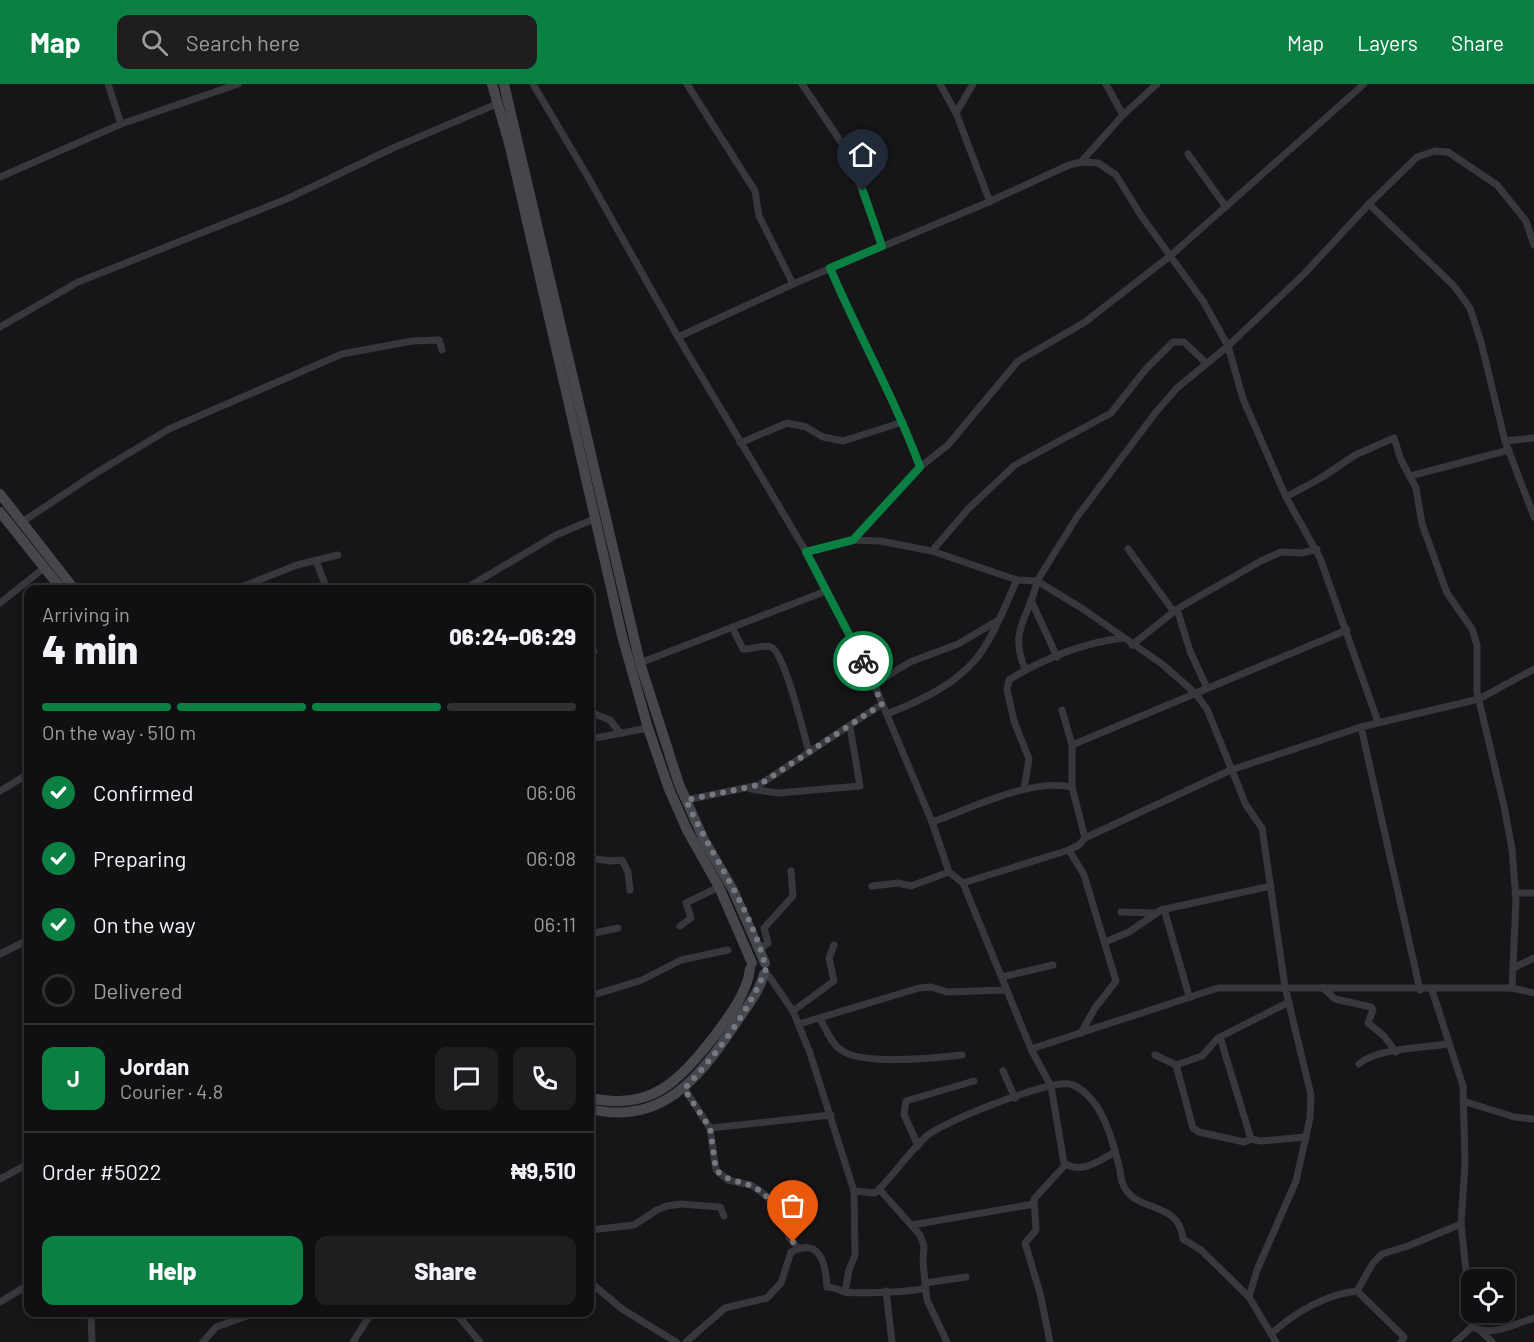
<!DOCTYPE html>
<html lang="en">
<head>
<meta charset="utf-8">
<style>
	:root { --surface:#101012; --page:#1e1e20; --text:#f1f3f6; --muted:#9c9d9f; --line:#303032; --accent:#0b8043 }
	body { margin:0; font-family:Barlow,sans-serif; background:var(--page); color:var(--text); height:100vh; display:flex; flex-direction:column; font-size:22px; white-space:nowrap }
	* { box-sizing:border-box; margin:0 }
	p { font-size:20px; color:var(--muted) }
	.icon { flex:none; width:33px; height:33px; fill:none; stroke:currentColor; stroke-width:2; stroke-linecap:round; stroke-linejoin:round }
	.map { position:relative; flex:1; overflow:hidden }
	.panel { position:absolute; left:24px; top:501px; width:570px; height:732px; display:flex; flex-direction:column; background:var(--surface); border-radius:12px; box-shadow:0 3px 9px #0003,0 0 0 2px var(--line) }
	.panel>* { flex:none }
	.buttons { position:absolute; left:1461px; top:1185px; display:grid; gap:12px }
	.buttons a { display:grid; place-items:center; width:54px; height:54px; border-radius:12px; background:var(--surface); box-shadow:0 3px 9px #0003,0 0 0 2px var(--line); font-size:30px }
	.pin { position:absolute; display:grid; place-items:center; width:51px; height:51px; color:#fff; margin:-62px -26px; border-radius:50% 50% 50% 0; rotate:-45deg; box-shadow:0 0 6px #0007 }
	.pin .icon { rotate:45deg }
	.courier { position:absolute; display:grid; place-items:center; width:60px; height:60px; margin:-30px; border:4px solid #0b8043; border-radius:50%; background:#fff; color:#222; box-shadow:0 2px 8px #0007 }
	.overview em { font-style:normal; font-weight:800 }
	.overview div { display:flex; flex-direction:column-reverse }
	.overview { display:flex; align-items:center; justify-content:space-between; height:102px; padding:0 18px }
	h1 { font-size:39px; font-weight:800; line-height:45px }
	.bar { display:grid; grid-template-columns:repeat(4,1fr); gap:9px 6px; align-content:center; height:72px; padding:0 18px }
	.bar i { height:8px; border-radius:4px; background:var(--line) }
	.bar .on { background:var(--accent) }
	.bar p { grid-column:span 4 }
	.line { display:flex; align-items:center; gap:15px; padding:0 18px; border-top:2px solid var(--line) }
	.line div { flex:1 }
	.round { display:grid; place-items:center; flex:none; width:63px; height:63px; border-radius:12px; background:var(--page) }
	ol { padding:0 18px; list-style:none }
	li { display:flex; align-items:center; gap:18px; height:66px }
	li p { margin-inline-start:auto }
	li .icon { padding:6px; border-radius:50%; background:var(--accent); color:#fff; stroke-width:4 }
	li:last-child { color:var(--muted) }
	li i { width:33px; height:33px; border:3px solid var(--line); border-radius:50% }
	.action { display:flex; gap:12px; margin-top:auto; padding:12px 18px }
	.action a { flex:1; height:69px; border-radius:12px; background:var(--accent); color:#fff; font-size:24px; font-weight:800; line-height:69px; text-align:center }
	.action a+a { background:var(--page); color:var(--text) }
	header { display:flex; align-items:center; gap:36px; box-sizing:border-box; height:84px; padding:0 30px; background:var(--accent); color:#fff }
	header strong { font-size:28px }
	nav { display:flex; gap:33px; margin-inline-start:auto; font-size:21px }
	.search { width:420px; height:54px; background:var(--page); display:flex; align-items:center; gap:15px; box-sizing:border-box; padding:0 21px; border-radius:12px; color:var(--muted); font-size:22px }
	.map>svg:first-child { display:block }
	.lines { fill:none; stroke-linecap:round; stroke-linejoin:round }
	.street { stroke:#37383d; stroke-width:7 }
	.secondary { stroke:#45474d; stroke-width:10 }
	.done { stroke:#757880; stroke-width:6; stroke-dasharray:0 10.8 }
	.route { stroke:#0b8043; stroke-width:8 }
</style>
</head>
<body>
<header>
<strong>Map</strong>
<div class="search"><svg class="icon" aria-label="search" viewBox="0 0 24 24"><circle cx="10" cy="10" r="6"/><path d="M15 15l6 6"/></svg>Search here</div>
<nav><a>Map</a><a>Layers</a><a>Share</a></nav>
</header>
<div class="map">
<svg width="1534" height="1258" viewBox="0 0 1534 1258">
	<rect width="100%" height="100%" fill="#161618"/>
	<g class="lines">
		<g class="street">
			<polyline points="108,0 121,40"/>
			<path d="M533 0 588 93 678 253 814 481 874 600 932 738 949 788 963 799 1031 965 1051 1002 1064 1079C1082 1091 1100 1076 1115 1068"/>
			<polyline points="687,0 755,107 759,132 793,200"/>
			<polyline points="802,0 849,70 882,162"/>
			<polyline points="940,0 956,29 990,118"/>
			<polyline points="1106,0 1123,31"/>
			<polyline points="956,29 973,0"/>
			<polyline points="1188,70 1226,123"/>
			<polyline points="1081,78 1123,31 1157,0"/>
			<polyline points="0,93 121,40 238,0"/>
			<polyline points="1369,120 1454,202 1470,224 1481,258 1505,357 1534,433"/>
			<path d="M830 185C859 251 895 315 920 383"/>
			<polyline points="0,243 78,198 289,114 393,64 499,19"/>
			<polyline points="678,253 793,200 984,120 1069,81 1081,78 1098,79 1116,91 1142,133 1203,217 1228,262 1243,315 1286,413 1320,474 1378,638"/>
			<polyline points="1505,357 1534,354"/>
			<polyline points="740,359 787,339 806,343 823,353 843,357 903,338"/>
			<polyline points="1410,392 1509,366"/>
			<polyline points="1286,413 1321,394 1355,371 1394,354 1401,376 1416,404 1422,440 1447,509 1472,545 1477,561 1477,608 1504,722 1512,765 1516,816 1512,904"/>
			<polyline points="22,438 96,389 169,345 342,270 412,257 439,256 442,266"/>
			<polyline points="853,456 920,383 948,361 1018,277 1085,238 1170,172 1364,0"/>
			<polyline points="1128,465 1174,528"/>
			<polyline points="932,467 968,425 1015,381 1111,329 1146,285 1173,258 1184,258 1206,279"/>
			<polyline points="806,468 853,456 880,457 932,467 1017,496 1037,497 1083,525 1162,580 1195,609 1207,625 1246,721 1262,744 1285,903 1311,1011 1310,1034 1296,1097 1257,1186 1249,1213"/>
			<polyline points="316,476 327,506"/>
			<polyline points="234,506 297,481 338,471"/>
			<polyline points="463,506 556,451 594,435"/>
			<polyline points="1031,516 1057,573"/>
			<polyline points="0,519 44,484"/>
			<polyline points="1177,525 1190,567 1207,604"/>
			<path d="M732 543 743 565C751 566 763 560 771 563 785 569 804 651 809 668"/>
			<polyline points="1132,561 1177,525 1261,477 1281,468 1302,469 1317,465"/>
			<polyline points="590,570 594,567"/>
			<polyline points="640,579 826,507"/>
			<path d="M1025 585C1008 545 1030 533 1037 497L1077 433 1156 328 1177 304 1228 262 1304 190 1369 120 1417 73 1435 67 1448 68 1497 101 1526 137 1534 161"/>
			<polyline points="874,600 910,578 958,560 997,537"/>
			<polyline points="1062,626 1072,661 1072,703 1085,754"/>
			<polyline points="590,628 610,636 620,649"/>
			<path d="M887 630C925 615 966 596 987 559 999 539 1007 517 1017 496"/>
			<polyline points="1361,643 1420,906"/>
			<polyline points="590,655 648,644"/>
			<polyline points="1072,661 1347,546"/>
			<polyline points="751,705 778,709 860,702 850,643"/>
			<path d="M1024 705 1029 675 1014 637 1007 606 1009 596C1042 575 1085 558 1124 554"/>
			<polyline points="0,707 28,690"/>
			<polyline points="686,716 759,701 882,620"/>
			<path d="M932 738C972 724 1030 694 1072 703"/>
			<polyline points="1069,766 1084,791 1116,897 1095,924 1081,949"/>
			<polyline points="590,774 610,777 622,776 628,788 630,806"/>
			<polyline points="963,799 1069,766 1079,761 1085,754 1231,686 1361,643 1479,615 1534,585"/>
			<polyline points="872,802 898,799 911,802 949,788"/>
			<polyline points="1515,809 1534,809"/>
			<polyline points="1164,825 1189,912"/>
			<polyline points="1121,828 1155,829"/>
			<polyline points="680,842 691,834 686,819 719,803"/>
			<polyline points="590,850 618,844"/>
			<polyline points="1105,858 1129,848 1161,826 1271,802"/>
			<polyline points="760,865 768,859 764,844 793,812 791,787"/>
			<polyline points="0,870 28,856"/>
			<polyline points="1513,884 1534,874"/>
			<path d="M766 888 793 927 810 969 854 1107 875 1109C894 1092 908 1068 928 1051 945 1037 1048 996 1069 1000 1077 1001 1086 1009 1091 1015 1106 1031 1114 1062 1119 1082 1121 1088 1120 1095 1123 1100 1134 1130 1179 1115 1183 1155L1201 1166 1249 1213 1276 1258"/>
			<polyline points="1002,893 1053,881"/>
			<polyline points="1323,904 1335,915 1371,923 1373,926 1368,939 1384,952 1396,968"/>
			<polyline points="1432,906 1463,1002 1465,1079 1461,1140 1472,1243"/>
			<polyline points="590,912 642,896 681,876 728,866"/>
			<polyline points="793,927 834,897 829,874 834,861"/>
			<path d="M820 935C826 945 831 959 841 966 863 982 935 974 962 971"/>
			<polyline points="799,940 919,904 931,903 947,908 1006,906"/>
			<polyline points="1220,953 1251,1055 1261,1057 1306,1053"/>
			<polyline points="1031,965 1218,904 1512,904 1534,909"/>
			<polyline points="1155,971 1176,981 1202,972 1218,954 1289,918"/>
			<path d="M1359 980C1377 964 1424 964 1448 960"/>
			<polyline points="1176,981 1193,1044 1199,1048 1244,1058 1251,1055"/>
			<polyline points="1003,987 1015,1014"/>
			<polyline points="684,1004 710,1044 716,1086 728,1096 751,1101 763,1109 782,1128 789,1153 798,1164"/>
			<polyline points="1463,1017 1514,1033 1534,1035"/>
			<polyline points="710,1044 831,1031"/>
			<polyline points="918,1062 904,1030 906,1017 974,997"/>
			<polyline points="0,1095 28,1080"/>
			<polyline points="879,1105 920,1151 924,1162 923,1179 927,1216 947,1258"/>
			<polyline points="912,1141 1034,1120"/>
			<polyline points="590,1146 634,1141 657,1126 667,1122 681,1120 720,1123 724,1132"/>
			<polyline points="590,1198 622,1225 676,1258"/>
			<polyline points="925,1199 966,1193"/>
			<polyline points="886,1207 892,1258"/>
			<polyline points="1357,1207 1373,1179 1382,1170 1408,1162 1461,1140"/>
			<polyline points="845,1208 849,1186 855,1171 854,1107"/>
			<polyline points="0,1218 28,1201"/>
			<polyline points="91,1228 92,1258"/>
			<polyline points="455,1228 480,1258"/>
			<polyline points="1481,1247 1492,1258"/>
			<path d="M1271 1250C1294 1229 1326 1210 1357 1207L1404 1253 1401 1258"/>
			<polyline points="203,1258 216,1243 258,1228"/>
			<polyline points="353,1258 372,1228"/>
			<path d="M686 1258 725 1224 767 1214 781 1199 791 1168C820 1153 826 1180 827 1203 835 1203 838 1206 845 1208 857 1210 915 1208 925 1204"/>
			<polyline points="1050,1258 1040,1209 1025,1159 1036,1146 1034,1115 1066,1080"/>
			<path d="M1455 1258 1472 1243C1494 1253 1513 1240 1534 1234"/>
		</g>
		<g class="secondary">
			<polyline points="492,0 510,63 622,552 648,644 669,705 687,746 719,803 752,879"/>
			<polyline points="504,0 640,579 679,700 704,756 733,806 765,879"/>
			<polyline points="0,410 75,506"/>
			<polyline points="0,428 62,506"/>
			<path d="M590 1014C652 1028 680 996 716 950 730 931 747 909 750 885"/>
			<path d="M590 1025C660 1042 698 996 734 942 744 926 759 909 764 890"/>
		</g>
	</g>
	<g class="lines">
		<path class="done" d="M793 1158C786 1150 787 1141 783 1132 779 1122 769 1114 761 1108 748 1096 729 1100 716 1086L710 1044 684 1005C717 970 748 929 766 885 752 825 711 772 686 716L759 701 882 620 863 577"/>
		<path class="route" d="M863 107 882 162 830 184C859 252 895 315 920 383L853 456 806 468 863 577"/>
	</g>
</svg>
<div class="buttons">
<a><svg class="icon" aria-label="locate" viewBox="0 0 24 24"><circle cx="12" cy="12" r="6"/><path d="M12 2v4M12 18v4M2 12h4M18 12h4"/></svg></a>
</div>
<div class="pin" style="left:793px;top:1158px;background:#ea580c"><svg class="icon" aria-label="bag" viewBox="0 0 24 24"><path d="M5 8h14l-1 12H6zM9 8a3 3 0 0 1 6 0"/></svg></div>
<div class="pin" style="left:863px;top:107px;background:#1f2937"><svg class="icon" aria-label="home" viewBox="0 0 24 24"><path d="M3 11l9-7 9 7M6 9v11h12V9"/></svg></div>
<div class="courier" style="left:863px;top:577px"><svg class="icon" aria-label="bike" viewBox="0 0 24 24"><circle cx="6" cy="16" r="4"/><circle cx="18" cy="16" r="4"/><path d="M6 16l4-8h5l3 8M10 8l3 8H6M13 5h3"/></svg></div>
<section class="panel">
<div class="overview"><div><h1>4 min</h1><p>Arriving in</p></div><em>06:24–06:29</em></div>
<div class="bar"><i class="on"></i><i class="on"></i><i class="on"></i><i></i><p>On the way · 510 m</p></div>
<ol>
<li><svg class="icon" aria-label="check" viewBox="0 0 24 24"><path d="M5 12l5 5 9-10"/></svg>Confirmed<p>06:06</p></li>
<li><svg class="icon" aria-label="check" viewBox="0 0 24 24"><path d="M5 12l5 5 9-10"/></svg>Preparing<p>06:08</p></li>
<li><svg class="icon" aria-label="check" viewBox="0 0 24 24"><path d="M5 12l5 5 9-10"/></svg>On the way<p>06:11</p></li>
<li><i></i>Delivered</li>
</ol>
<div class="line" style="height:108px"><b class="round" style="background:var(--accent);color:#fff">J</b><div><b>Jordan</b><p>Courier · 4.8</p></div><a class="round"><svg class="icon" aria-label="chat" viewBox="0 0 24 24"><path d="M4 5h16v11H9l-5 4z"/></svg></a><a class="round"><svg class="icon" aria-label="phone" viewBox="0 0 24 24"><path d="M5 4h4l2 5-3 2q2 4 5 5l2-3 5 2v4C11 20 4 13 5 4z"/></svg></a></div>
<div class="line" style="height:78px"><div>Order #5022</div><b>₦9,510</b></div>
<div class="action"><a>Help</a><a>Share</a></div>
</section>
</div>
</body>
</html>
